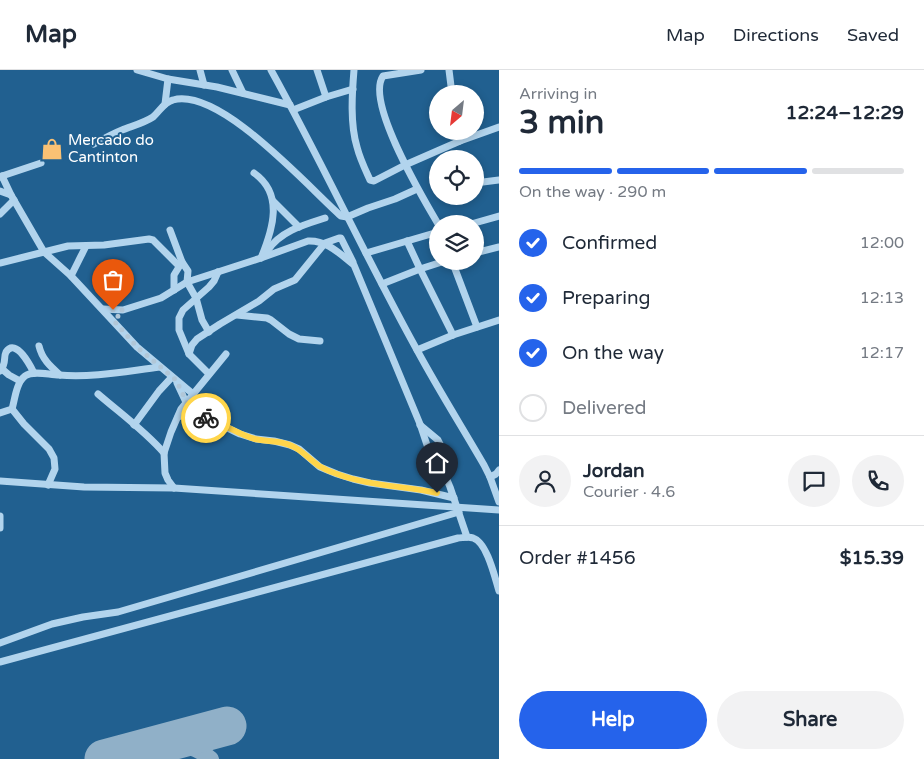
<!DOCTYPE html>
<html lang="en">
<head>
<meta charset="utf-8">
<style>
	:root { --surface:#fff; --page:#f2f2f3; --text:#1f2937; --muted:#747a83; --line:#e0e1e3; --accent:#2563eb }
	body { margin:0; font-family:"Varela Round",sans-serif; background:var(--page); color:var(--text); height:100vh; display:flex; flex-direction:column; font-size:19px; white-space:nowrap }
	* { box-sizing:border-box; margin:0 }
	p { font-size:16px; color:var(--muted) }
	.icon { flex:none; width:28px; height:28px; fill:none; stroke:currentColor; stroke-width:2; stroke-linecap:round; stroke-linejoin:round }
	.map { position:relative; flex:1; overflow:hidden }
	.details { display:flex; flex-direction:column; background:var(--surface); width:425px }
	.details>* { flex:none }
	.needle { width:32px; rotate:208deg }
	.tools { position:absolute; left:429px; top:15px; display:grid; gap:10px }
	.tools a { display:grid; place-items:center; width:55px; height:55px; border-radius:50%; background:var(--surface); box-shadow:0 2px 8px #0003; font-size:25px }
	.pin { position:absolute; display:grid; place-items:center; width:42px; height:42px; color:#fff; margin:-51px -21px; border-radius:50% 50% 50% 0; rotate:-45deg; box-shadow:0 0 5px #0007 }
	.pin .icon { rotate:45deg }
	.courier { position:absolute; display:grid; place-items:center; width:50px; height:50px; margin:-25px; border:4px solid #ffd54a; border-radius:50%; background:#fff; color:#222; box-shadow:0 1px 6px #0007 }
	.headline em { font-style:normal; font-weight:800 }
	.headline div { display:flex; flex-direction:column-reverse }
	.headline { display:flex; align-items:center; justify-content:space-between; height:85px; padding:0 20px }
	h1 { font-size:32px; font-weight:800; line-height:38px }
	.bar { display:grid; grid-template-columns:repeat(4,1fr); gap:8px 5px; align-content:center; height:60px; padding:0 20px }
	.bar i { height:6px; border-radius:4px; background:var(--line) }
	.bar .current { background:var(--accent) }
	.bar p { grid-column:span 4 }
	.line { display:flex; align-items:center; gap:12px; padding:0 20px; border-top:1px solid var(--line) }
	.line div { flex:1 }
	.round { display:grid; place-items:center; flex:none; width:52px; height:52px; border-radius:26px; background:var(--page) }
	ol { padding:0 20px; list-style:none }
	li { display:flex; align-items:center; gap:15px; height:55px }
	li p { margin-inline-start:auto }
	li .icon { padding:5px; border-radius:50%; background:var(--accent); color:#fff; stroke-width:4 }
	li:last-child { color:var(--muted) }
	li i { width:28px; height:28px; border:2px solid var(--line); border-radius:50% }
	.cta { display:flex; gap:10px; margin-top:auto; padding:10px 20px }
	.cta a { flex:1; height:58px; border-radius:30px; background:var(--accent); color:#fff; font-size:20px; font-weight:800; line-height:58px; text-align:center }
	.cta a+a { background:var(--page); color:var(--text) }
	header { display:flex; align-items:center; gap:30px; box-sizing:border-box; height:70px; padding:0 25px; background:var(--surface); border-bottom:1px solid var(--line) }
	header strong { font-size:24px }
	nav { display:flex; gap:28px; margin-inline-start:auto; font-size:18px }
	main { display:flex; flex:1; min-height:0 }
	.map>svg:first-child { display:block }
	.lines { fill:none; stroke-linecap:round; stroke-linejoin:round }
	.taxiway { stroke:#90b0c8; stroke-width:16 }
	.runway { stroke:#90b0c8; stroke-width:39 }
	.minor { stroke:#b2d4ed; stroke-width:7 }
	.done { stroke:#b1c7d8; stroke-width:5; stroke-dasharray:0 9 }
	.route { stroke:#ffd54a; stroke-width:6 }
	.labels { text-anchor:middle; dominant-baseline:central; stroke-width:4; stroke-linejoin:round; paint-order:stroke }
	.poi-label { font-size:15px; fill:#fff; stroke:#216090; text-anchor:start }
</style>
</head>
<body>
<header>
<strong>Map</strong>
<nav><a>Map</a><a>Directions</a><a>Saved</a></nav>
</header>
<main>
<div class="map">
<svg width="499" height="689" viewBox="0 0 499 689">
	<rect width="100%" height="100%" fill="#216090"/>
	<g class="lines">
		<path class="taxiway" d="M169 672C185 675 198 678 211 689"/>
		<polyline class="runway" points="104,689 227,656"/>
		<g class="minor">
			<polyline points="137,0 168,9 217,17 290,35"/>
			<polyline points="200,0 204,15"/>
			<polyline points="232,0 243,23"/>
			<path d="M271 0C322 92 366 188 417 280 438 319 462 357 484 395L490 407 499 432"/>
			<polyline points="317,0 326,27"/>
			<path d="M354 0C352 24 350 54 357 77 360 89 365 99 370 110L374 111 405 95 460 71 499 57"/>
			<path d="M421 0 383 6C365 32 423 128 438 154"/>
			<polyline points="449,0 452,24"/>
			<polyline points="165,34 168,9"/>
			<polyline points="293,40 326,27 353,19"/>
			<polyline points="458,61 460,71"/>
			<path d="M94 74C103 69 112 64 122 60 132 56 144 53 153 47 160 41 164 32 173 30 220 17 308 117 341 146L347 147 368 138 395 129 417 119"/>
			<path d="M254 103C284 124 273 159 261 188"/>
			<polyline points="2,106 41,93"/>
			<polyline points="0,107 2,106 11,125 44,182 68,176 104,175 149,169 153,170 179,196"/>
			<polyline points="475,113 499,110"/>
			<polyline points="0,121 11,125"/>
			<polyline points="273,131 299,157"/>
			<polyline points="0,144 14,130"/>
			<polyline points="471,154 499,146"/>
			<polyline points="170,160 182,192 174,205 174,220"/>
			<polyline points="407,171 420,199 453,265"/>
			<path d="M268 180C281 161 303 155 325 148"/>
			<polyline points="366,183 438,162"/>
			<polyline points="475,183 499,177"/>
			<polyline points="452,191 477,257"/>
			<polyline points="182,192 188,201 187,212 196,228 202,250 209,262"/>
			<polyline points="0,193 44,182 71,206 137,277 193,324"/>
			<polyline points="71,206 86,176"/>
			<polyline points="382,214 420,199 445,191"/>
			<path d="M103 239 123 240 161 228 187 212 261 188 308 171C327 170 340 184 354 195L420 354 427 375 440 393 450 417 467 467"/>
			<polyline points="237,245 267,248 271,250 289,264 299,269 320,271"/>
			<path d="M39 276C42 289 50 296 60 305"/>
			<polyline points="417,280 453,265 499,250"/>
			<polyline points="189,284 192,275 197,269 220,254 259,231 274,219 295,210 325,173 339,168 341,168 353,192"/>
			<polyline points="2,299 9,305 20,311"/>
			<path d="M0 301C7 293 3 288 6 282 16 267 31 297 34 303"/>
			<polyline points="209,304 189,284 179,260 179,248 183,240 209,217 214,211 218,202"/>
			<polyline points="177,313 191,343"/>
			<path d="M98 324C120 343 145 361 164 383"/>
			<polyline points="12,339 24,354 49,379 54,388 55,399 48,415"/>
			<path d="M0 343 12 339C15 329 16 313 25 306 33 300 49 305 59 305 92 308 127 301 160 297"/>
			<polyline points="178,347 191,343 209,349 240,364 256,369 274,371 290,375 299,379 320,397 337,404 353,409 370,413 421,420 454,428"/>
			<polyline points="134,355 159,321 172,307"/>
			<polyline points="420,355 438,370 440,374 440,393"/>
			<polyline points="490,407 496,404 499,400"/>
			<polyline points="0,411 84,417 174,418 499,440"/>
			<polyline points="174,418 168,410 165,403 164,383 171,362 181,339 226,284"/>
			<polyline points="0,446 0,458"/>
			<polyline points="0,573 52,554 83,547 118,542 459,442"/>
			<path d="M0 592 458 468C462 468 469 466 473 468 487 472 495 508 499 521"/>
		</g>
	</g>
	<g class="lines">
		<polyline class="done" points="113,240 123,240 114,251 137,277 176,310 192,343 206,348"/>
		<path class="route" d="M206 348C223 353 237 364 255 369 267 372 280 370 292 376 302 380 310 390 319 396 324 399 331 402 337 404 369 416 404 416 437 423"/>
	</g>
	<defs>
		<g id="shop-bare" transform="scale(1.725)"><path d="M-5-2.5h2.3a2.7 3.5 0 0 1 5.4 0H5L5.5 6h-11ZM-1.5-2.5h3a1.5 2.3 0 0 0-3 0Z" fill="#f9c174" stroke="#216090" stroke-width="2.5" paint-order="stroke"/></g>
	</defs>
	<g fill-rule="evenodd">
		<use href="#shop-bare" x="52" y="79"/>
	</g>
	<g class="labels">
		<g class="poi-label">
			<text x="68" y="70">Mercado do<tspan x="68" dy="17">Cantinton</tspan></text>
		</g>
	</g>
</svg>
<div class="tools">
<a><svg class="needle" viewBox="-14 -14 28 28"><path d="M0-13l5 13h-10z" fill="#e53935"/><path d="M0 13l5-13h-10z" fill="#747a83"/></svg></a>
<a><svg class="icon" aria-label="locate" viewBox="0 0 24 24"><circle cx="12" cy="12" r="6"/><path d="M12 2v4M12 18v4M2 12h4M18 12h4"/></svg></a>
<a><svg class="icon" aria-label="layers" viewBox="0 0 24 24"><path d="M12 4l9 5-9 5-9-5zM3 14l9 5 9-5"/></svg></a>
</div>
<div class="pin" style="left:113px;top:240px;background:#ea580c"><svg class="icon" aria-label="bag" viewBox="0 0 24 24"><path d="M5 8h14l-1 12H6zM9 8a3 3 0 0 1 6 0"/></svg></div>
<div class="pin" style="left:437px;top:423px;background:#1f2937"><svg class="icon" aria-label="home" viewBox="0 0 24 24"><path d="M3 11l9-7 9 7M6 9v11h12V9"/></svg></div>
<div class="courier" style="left:206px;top:348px"><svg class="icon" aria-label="bike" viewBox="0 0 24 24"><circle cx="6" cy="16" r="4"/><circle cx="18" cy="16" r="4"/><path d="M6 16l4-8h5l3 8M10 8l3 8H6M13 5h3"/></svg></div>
</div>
<section class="details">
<div class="headline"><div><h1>3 min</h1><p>Arriving in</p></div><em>12:24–12:29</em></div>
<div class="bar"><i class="current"></i><i class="current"></i><i class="current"></i><i></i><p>On the way · 290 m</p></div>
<ol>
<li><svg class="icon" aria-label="check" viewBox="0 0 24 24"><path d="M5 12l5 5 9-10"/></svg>Confirmed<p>12:00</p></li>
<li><svg class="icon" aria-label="check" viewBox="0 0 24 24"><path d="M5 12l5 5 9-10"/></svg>Preparing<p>12:13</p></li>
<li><svg class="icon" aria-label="check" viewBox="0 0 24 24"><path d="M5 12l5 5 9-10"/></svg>On the way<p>12:17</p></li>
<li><i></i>Delivered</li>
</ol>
<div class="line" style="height:90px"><a class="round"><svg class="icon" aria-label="person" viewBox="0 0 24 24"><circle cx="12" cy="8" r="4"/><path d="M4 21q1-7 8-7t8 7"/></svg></a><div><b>Jordan</b><p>Courier · 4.6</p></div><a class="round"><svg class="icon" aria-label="chat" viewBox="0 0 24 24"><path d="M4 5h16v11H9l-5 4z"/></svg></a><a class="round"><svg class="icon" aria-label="phone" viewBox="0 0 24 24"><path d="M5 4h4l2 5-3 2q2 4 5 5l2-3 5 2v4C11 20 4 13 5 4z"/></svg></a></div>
<div class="line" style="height:65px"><div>Order #1456</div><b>$15.39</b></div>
<div class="cta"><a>Help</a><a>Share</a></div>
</section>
</main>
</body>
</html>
